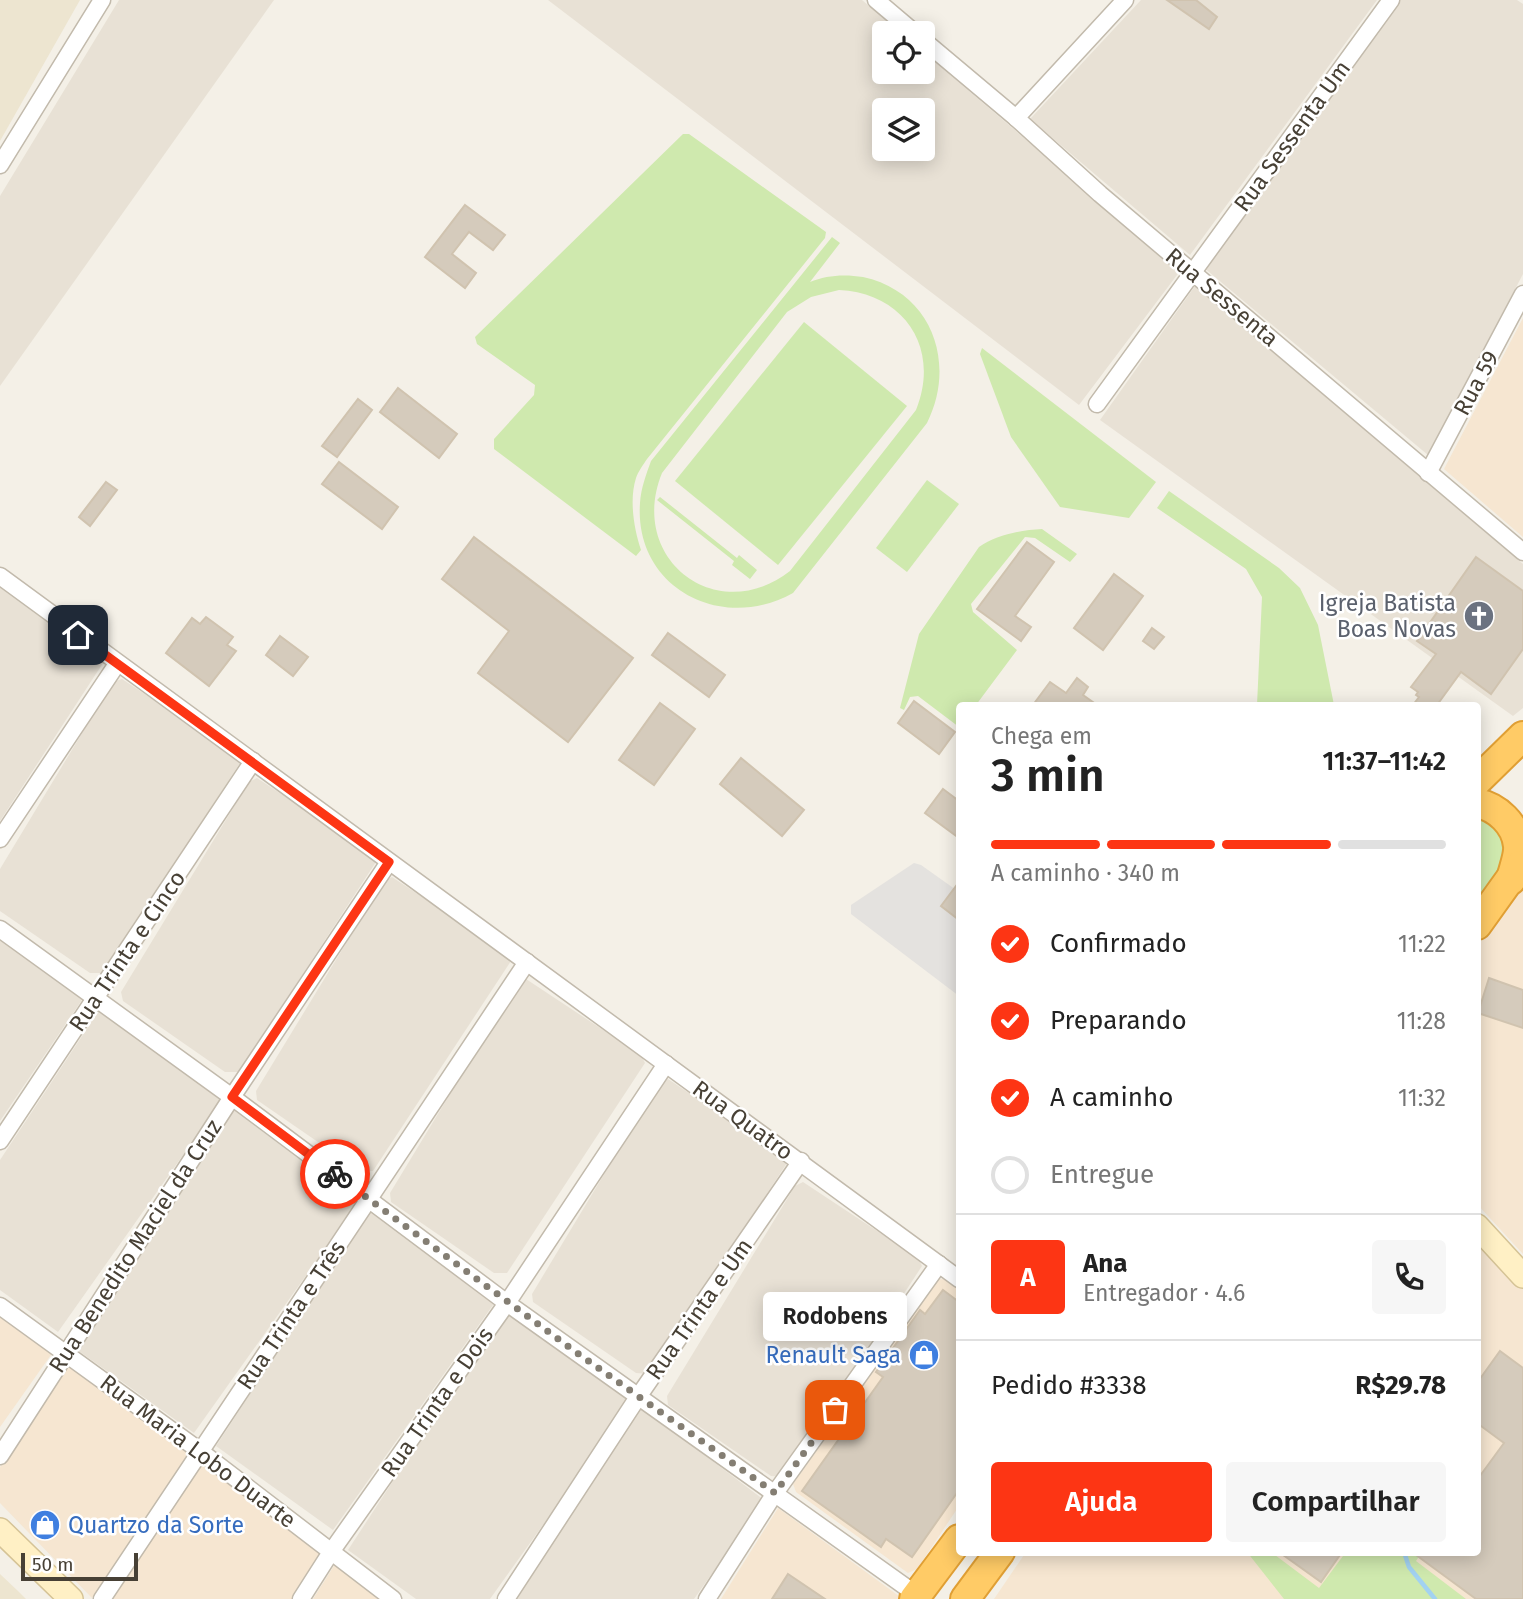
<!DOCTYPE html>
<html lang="pt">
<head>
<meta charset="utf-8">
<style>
	:root { --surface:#fff; --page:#f6f6f6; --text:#222; --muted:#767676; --line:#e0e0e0; --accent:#fd3514 }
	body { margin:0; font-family:"Fira Sans",sans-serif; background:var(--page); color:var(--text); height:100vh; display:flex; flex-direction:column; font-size:26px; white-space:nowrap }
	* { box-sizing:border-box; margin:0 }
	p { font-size:23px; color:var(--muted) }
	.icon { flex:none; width:38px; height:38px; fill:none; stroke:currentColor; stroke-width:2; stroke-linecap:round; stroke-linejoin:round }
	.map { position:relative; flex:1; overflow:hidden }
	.drawer { position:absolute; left:956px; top:702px; width:525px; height:854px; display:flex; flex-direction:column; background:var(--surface); border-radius:7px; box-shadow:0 4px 18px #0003 }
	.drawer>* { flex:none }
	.tools { position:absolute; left:872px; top:21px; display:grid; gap:14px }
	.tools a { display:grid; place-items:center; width:63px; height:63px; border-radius:7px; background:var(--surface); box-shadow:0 4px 18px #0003; font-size:35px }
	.scale { position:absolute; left:21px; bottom:18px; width:117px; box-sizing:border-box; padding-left:7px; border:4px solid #474035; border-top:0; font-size:19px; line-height:24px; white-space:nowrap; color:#474035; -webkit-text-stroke:5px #fff; paint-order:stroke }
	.pin { position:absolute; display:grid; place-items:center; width:60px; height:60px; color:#fff; margin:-30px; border-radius:14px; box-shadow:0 4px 10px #0006 }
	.courier { position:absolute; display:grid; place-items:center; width:70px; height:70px; margin:-35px; border:5px solid #fd3514; border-radius:50%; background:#fff; color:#222; box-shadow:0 2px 9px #0007 }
	.bubble { position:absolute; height:49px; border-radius:7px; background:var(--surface); box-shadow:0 4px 18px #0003; font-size:23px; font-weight:600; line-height:49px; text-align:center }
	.head em { font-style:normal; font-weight:600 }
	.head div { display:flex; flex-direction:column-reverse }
	.head { display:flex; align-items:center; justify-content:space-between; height:119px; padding:0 35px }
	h1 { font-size:46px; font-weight:600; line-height:52px }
	.bar { display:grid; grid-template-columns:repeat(4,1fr); gap:10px 7px; align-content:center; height:84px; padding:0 35px }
	.bar i { height:9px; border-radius:5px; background:var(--line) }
	.bar .on { background:var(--accent) }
	.bar p { grid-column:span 4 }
	.line { display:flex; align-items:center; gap:18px; padding:0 35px; border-top:2px solid var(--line) }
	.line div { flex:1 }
	.round { display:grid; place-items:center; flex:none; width:74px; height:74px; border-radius:7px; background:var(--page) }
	ol { padding:0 35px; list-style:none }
	li { display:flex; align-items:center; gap:21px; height:77px }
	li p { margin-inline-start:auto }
	li .icon { padding:7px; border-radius:50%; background:var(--accent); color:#fff; stroke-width:4 }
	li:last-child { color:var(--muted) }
	li i { width:38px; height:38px; border:4px solid var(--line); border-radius:50% }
	.action { display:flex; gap:14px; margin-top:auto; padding:14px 35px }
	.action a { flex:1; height:80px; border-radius:7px; background:var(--accent); color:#fff; font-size:28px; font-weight:600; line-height:80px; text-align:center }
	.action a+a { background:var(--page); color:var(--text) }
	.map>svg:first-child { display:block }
	.residential { fill:#e8e1d5; fill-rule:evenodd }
	.commercial { fill:#f6e6d1 }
	.education { fill:#ede5d0 }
	.green { fill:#cfe9ae; fill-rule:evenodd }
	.parking { fill:#e4e2df }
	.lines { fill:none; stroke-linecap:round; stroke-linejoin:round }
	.stream { stroke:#a2d2f1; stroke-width:4.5 }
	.building { fill:#d5cbbc; stroke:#d0c3af; stroke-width:2 }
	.street-casing { stroke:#c2baac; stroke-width:19 }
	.secondary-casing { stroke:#d5c396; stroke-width:26 }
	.highway-casing { stroke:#e09f34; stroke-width:32 }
	.street { stroke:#fff; stroke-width:16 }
	.secondary { stroke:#fff0c5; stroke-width:23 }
	.highway { stroke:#ffcb66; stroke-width:28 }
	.done { stroke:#847e73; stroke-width:7; stroke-dasharray:0 12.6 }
	.route { stroke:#fd3514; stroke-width:9 }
	.labels { text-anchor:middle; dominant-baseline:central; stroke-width:5; stroke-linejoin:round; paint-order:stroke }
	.street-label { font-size:23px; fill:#474035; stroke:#fff }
	.worship-label { font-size:23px; fill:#5b616d; stroke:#fff; text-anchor:end }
	.shop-label { font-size:23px; fill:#366cbe; stroke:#fff; text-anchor:end }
</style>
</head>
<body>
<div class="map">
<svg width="1523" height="1599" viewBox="0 0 1523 1599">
	<rect width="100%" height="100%" fill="#f4f0e7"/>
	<g class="residential">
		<polygon points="119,0 274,0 0,386 0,196"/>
		<path d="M548 0H862L901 33H884V72H922V51L1180 271 1079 405ZM884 110H922V149H884Z"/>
		<polygon points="1141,0 1377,0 1190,255 1030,119"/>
		<polygon points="1400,0 1517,0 1523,4 1523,274 1428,455 1203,267"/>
		<polygon points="1195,286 1523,564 1523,708 1513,716 1100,420"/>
		<polygon points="0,585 105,660 0,821"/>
		<polygon points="122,679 237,755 240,763 103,973 90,973 0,911 0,869 113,682"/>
		<polygon points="257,778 372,854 376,862 239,1072 225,1072 123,1001 121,992 249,782"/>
		<polygon points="392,877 507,953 511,961 373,1171 360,1171 257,1100 256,1091 384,881"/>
		<polygon points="0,937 84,997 0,1121"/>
		<polygon points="526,979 641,1055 645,1063 507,1273 494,1273 391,1202 390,1193 518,982"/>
		<polygon points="100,1009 224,1097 58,1332 0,1290 0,1160"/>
		<polygon points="668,1079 783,1156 787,1163 649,1374 636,1373 533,1302 532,1294 659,1083"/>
		<polygon points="235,1107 359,1201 194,1433 76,1349"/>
		<polygon points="803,1182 918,1258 922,1266 784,1477 771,1476 668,1405 667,1396 795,1186"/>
		<polygon points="374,1204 498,1298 333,1530 216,1446"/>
		<polygon points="506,1308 631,1402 490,1599 416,1599 348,1550"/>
		<polygon points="640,1406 764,1500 694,1599 514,1599"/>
	</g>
	<g class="commercial">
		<polygon points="1523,318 1523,537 1444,469"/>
		<polygon points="1523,880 1523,1254 1477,1204 1477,947"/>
		<polygon points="1477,1239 1523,1289 1523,1599 994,1599 1026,1552 1477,1552"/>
		<polygon points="939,1279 952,1280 959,1285 959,1506 917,1569 908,1573 796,1492 793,1484"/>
		<polygon points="0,1312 53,1352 0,1427"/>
		<polygon points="69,1361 194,1455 92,1598 0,1503 0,1467"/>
		<polygon points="202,1456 327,1550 292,1599 109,1599"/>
		<polygon points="778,1508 903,1599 721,1599"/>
		<polygon points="337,1561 387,1599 313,1599"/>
	</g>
	<g class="education">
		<polygon points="0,0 80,0 0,141"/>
		<polygon points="0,1574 18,1591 26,1599 0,1599"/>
	</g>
	<g class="green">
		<path d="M683 134H689L826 232 825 238 647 459C643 465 638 472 636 478 629 500 634 529 641 550L636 556 494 449V439L534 395 535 385 477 344 475 337Z"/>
		<path d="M832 237 840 243 810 282C826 275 845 274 863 277 932 292 957 363 927 423L793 593C722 633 634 588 640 503 641 488 646 475 651 461ZM839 290C904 293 941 348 916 410L790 571C717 628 627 559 662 473L787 312 811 297Z"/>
		<polygon points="804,322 907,406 778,565 675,481"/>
		<polygon points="982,348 1156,482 1129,518 1060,507 1011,437 980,354"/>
		<polygon points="927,480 959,504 907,572 876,548"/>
		<polygon points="1169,491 1279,568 1300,588 1318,625 1334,705 1257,705 1262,597 1246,569 1157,508"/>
		<polygon points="660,497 737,558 739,555 757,570 750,579 732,565 734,561 657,500"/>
		<path d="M1042 529 1077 554 1070 562 1035 538 1025 537 971 604 973 612 1017 650 976 705H959V727L918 696 910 697 904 710 900 708 919 634 979 547C996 535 1021 530 1042 529Z"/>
		<polygon points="1484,811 1511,851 1477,901 1477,812"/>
		<polygon points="1247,1552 1271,1552 1319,1588 1346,1552 1422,1552 1416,1561 1466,1599 1284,1599"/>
	</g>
	<polygon class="parking" points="914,863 921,865 959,892 959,996 851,914 851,905"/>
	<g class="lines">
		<polyline class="stream" points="1404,1552 1409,1567 1435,1599"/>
	</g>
	<g class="building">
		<polygon points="1167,0 1196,0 1217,17 1209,29"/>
		<polygon points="465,205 505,235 493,250 469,232 452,254 476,273 465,288 425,257"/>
		<polygon points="398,388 457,434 439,458 380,412"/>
		<polygon points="358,399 372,410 337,457 322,446"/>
		<polygon points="339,462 398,507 382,529 322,484"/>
		<polygon points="106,482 117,490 90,526 79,517"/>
		<polygon points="474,537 633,658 568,742 478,673 509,631 442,579"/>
		<polygon points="1027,542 1054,562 1015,616 1031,627 1021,641 977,609"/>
		<polygon points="1476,557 1523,591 1523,649 1491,694 1461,672 1437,705 1413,705 1419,697 1416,695 1418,692 1411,687 1436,654 1417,641"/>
		<polygon points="1114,574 1143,596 1103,650 1074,628"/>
		<polygon points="206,617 233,637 227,645 236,651 209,686 166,653 192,618 200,624"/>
		<polygon points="1152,628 1164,637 1154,649 1143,641"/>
		<polygon points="668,633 725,675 709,697 652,655"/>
		<polygon points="280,636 308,657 293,676 266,655"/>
		<polygon points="1077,678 1088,687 1083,695 1097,705 1033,705 1050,682 1066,693"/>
		<polygon points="914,701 955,732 939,754 898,723"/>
		<polygon points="660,703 695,729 654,785 619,760"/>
		<polygon points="741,758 804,810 782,836 720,784"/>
		<polygon points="943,789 959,801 959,838 925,813"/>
		<polygon points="959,882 959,920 941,906"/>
		<polygon points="1489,978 1523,990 1523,1028 1478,1013"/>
		<polygon points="943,1290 959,1302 959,1490 912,1557 886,1539 881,1547 802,1491 883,1377 876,1372 920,1310 925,1314"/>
		<polygon points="1500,1351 1523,1368 1523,1599 1476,1599 1412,1552 1477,1552 1477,1480 1504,1443 1477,1423 1477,1383"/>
		<polygon points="1279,1552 1342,1552 1321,1582"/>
		<polygon points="788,1574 825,1599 772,1599"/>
	</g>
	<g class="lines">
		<g class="street-casing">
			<g id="street">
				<polyline points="876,0 915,33"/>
				<polyline points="922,39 1016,118 1100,194 1523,552"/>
				<polyline points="1016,118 1125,0"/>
				<polyline points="0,165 102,0"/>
				<polyline points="1097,404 1391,0"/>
				<polyline points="1428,473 1523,294"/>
				<polyline points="0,576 959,1279"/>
				<polyline points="0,839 117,664"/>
				<polyline points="0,929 232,1097 507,1303 917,1595"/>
				<polyline points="0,1141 253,761"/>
				<polyline points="0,1306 200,1451 393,1599"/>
				<polyline points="0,1456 232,1097 389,862"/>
				<polyline points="102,1599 527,962"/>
				<polyline points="301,1599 331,1552 507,1303 666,1064"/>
				<polyline points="506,1599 638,1397 801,1161"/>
				<polyline points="707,1599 775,1493 939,1264"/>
			</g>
		</g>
		<g class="secondary-casing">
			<g id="secondary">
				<polyline points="1477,1226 1523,1276"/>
				<polyline points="0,1530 71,1599"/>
			</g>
		</g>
		<g class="highway-casing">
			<g id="highway">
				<polyline points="1477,781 1523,736"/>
				<path d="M1477 803C1497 807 1516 824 1518 846 1519 856 1513 869 1511 880"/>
				<polyline points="1477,925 1520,865"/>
				<polyline points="914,1599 959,1539"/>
				<polyline points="965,1599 1000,1552"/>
			</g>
		</g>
		<use href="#street" class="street"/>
		<use href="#secondary" class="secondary"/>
		<use href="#highway" class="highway"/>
	</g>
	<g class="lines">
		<polyline class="done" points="335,1174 573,1350 775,1493 835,1410"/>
		<polyline class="route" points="78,635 389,862 232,1097 335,1174"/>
	</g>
	<defs>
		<g id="church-disc" transform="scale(1.575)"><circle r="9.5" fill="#6b7280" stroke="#fff"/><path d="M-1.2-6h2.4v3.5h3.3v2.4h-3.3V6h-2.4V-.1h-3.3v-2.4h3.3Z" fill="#fff"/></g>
		<g id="shop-disc" transform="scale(1.575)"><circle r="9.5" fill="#3f7fe0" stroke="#fff"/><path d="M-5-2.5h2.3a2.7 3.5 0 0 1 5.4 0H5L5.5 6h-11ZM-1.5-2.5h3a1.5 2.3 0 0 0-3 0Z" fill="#fff"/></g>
	</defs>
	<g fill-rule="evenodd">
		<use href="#church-disc" x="1479" y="616"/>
		<use href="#shop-disc" x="924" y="1355"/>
		<use href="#shop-disc" x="45" y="1525"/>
	</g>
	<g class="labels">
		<g class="street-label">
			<text transform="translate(1292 136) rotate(-54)">Rua Sessenta Um</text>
			<text transform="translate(1222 297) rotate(40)">Rua Sessenta</text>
			<text transform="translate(1476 383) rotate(-62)">Rua 59</text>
			<text transform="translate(127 951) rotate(-56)">Rua Trinta e Cinco</text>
			<text transform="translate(743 1120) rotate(36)">Rua Quatro</text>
			<text transform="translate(135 1246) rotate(-57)">Rua Benedito Maciel da Cruz</text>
			<text transform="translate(699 1309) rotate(-55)">Rua Trinta e Um</text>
			<text transform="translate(291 1315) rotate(-56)">Rua Trinta e Três</text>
			<text transform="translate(437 1402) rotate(-55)">Rua Trinta e Dois</text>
			<text transform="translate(198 1451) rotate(37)">Rua Maria Lobo Duarte</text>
		</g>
		<g class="worship-label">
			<text x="1456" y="603">Igreja Batista<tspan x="1456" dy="26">Boas Novas</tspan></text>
		</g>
		<g class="shop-label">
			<text x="901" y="1355">Renault Saga</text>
			<text x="68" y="1525" text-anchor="start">Quartzo da Sorte</text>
		</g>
	</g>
</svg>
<div class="tools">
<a><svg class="icon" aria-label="locate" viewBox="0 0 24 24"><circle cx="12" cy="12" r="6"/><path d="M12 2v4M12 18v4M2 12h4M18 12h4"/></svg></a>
<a><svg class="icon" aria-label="layers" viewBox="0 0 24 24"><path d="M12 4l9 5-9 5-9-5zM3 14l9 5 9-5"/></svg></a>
</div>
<div class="scale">50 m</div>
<div class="pin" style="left:835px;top:1410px;background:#ea580c"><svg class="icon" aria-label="bag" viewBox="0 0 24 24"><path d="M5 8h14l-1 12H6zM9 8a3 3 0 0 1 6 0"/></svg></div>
<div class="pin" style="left:78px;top:635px;background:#1f2937"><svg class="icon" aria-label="home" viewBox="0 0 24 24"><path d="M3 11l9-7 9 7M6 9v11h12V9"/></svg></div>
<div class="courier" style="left:335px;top:1174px"><svg class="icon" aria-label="bike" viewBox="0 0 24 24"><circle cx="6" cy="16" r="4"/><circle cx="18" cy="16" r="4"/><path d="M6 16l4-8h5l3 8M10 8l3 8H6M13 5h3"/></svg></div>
<div class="bubble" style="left:763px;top:1292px;width:144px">Rodobens</div>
<section class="drawer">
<div class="head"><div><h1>3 min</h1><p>Chega em</p></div><em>11:37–11:42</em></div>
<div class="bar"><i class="on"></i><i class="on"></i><i class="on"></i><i></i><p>A caminho · 340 m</p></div>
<ol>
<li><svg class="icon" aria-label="check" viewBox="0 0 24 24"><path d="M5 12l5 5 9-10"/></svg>Confirmado<p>11:22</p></li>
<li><svg class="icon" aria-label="check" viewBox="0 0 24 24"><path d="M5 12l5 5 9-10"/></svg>Preparando<p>11:28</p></li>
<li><svg class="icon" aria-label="check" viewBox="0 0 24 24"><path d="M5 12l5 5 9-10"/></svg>A caminho<p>11:32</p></li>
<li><i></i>Entregue</li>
</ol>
<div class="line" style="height:126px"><b class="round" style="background:var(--accent);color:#fff">A</b><div><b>Ana</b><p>Entregador · 4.6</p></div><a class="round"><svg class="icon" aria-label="phone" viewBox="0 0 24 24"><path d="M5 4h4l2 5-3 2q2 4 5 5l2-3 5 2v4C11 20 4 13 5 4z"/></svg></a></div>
<div class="line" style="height:91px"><div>Pedido #3338</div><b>R$29.78</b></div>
<div class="action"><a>Ajuda</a><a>Compartilhar</a></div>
</section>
</div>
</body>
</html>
